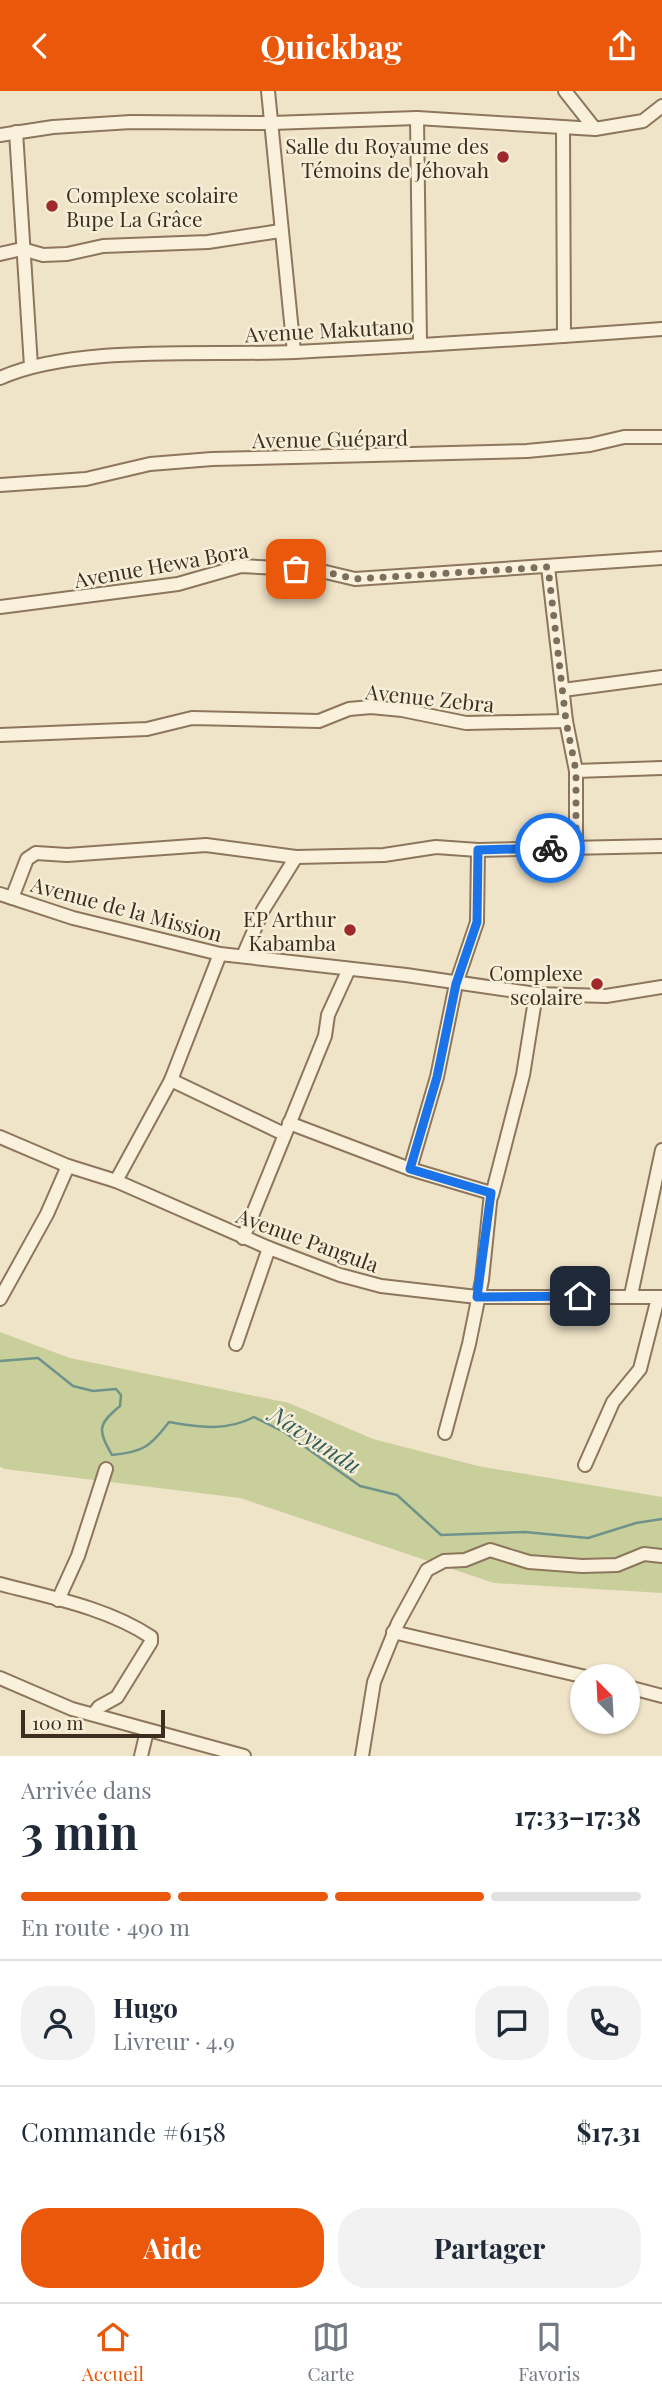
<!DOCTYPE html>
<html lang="fr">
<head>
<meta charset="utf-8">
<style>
	:root { --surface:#fff; --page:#f2f2f3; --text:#1f2937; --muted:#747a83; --line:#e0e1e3; --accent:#ea580c }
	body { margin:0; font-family:"Playfair Display",serif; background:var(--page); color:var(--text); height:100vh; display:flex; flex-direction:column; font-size:26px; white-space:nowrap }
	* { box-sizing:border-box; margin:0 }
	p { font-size:23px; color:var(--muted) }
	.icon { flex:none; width:38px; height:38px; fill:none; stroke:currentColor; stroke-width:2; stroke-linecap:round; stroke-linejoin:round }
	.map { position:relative; height:1665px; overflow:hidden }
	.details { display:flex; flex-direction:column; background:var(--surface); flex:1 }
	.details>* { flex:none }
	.needle { width:46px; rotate:336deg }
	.tools { position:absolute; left:570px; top:1573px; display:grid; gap:14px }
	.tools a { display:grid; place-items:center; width:70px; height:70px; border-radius:50%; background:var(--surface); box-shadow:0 2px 5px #0004; font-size:35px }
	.scale { position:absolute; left:21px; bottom:18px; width:144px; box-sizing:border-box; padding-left:7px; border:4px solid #3d2e20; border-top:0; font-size:19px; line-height:24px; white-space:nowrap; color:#3d2e20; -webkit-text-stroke:5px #f7eed8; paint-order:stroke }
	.pin { position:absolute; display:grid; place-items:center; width:60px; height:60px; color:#fff; margin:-30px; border-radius:14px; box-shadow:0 4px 10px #0006 }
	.courier { position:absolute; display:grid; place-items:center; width:70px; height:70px; margin:-35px; border:5px solid #1a73e8; border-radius:50%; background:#fff; color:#222; box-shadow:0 2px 9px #0007 }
	.headline em { font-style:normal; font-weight:700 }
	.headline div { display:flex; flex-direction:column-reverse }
	.headline { display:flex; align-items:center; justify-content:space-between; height:119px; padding:0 21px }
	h1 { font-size:46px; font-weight:700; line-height:52px }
	.bar { display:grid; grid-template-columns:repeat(4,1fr); gap:10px 7px; align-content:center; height:84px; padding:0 21px }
	.bar i { height:9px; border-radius:5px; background:var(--line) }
	.bar .selected { background:var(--accent) }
	.bar p { grid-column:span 4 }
	.line { display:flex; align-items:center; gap:18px; padding:0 21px; border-top:2px solid var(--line) }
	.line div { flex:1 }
	.round { display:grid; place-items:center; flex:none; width:74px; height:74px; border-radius:28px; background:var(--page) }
	.primary-button { display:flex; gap:14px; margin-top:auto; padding:14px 21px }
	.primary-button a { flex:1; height:80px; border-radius:28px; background:var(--accent); color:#fff; font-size:28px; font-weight:700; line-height:80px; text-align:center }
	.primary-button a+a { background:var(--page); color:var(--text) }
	header { display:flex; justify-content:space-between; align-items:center; height:91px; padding:0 21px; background:var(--accent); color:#fff; font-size:32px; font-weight:700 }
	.tab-bar { display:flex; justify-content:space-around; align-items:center; height:98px; border-top:2px solid var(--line); background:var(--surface); font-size:19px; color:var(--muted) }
	.tab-bar a { display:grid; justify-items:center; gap:4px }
	.tab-bar .selected { color:var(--accent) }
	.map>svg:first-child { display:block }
	.green { fill:#c9cf9b }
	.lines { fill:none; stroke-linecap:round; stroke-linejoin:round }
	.stream { stroke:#6f938a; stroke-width:2.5 }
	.minor-casing { stroke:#8d765c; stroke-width:16 }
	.minor { stroke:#faf1dc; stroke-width:12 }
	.done { stroke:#7c6e5b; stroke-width:7; stroke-dasharray:0 12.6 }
	.route { stroke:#1a73e8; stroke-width:9 }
	.poi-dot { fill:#9e2a2b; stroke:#f7eed8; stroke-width:2.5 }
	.labels { text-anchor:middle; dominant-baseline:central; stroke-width:5; stroke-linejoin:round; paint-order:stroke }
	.poi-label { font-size:21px; fill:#3d2e20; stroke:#f7eed8; text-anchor:end }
	.street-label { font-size:21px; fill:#3d2e20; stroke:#f7eed8 }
	.water-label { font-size:23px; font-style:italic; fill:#2f5d5a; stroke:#f7eed8 }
</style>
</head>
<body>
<header><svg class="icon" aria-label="back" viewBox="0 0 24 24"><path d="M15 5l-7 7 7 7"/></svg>Quickbag<svg class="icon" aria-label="share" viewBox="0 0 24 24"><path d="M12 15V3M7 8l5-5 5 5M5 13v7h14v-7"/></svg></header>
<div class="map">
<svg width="662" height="1665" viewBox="0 0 662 1665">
	<rect width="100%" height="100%" fill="#f0e4c8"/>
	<polygon class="green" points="0,1241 70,1267 289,1312 373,1348 478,1375 662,1406 662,1502 494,1492 240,1407 5,1378 0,1376"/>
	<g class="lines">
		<path class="stream" d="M0 1270 38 1267 73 1295 93 1300 116 1298 121 1304 120 1315C97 1334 98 1339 112 1364 143 1361 150 1356 169 1331 200 1336 225 1341 254 1326L284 1341 360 1395 397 1404 441 1444 525 1441 588 1447 636 1432 662 1428"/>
		<g class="minor-casing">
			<g id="minor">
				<polyline points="268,0 294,261"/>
				<polyline points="565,0 595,38"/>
				<polyline points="417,27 420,253"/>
				<polyline points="563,38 564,245"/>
				<polyline points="16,41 31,275"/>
				<polyline points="0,44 53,36 131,31 271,32 417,27 595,38 643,30 662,15"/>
				<polyline points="0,163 22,158 43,164 67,163 103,155 208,151 280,140"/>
				<path d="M0 287C76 253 210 265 295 261 418 255 540 247 662 238"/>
				<polyline points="0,394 86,388 150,373 212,368 527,360 590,354 624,346 662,346"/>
				<polyline points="548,476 566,630 576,680 576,756"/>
				<polyline points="0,516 178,493 241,475 317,479 355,488 662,467"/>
				<polyline points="563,599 662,586"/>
				<polyline points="0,644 147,638 192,627 319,630 349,618 371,616 402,619 466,632 566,630"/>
				<polyline points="576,680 662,677"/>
				<polyline points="0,803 73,827 220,863 406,884 536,903 606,905 662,896"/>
				<polyline points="12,807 27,768 36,762 67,764 206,754 296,766 384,764 436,756 478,759 662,755"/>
				<polyline points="243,865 263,819 296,766"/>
				<polyline points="171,989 284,1043"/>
				<polyline points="289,1032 410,1078 491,1102 482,1189 469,1253 445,1342"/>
				<polyline points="0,1046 68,1075 116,1090 269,1157 340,1184 381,1195 477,1206 662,1206"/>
				<polyline points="410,1078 437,986 456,893 477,831 478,759"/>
				<polyline points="116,1090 171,989 220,863"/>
				<polyline points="492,1104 523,984 536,903"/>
				<polyline points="243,1147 325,945 328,924 349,878"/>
				<polyline points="631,1204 662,1059"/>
				<polyline points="0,1208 47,1123 68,1075"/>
				<polyline points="236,1253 269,1157"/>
				<polyline points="585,1374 613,1311 640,1278 658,1207"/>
				<path d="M0 1493C49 1506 108 1517 151 1546V1551L117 1606 99 1616 94 1623"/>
				<polyline points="58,1509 78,1465 106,1378"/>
				<polyline points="393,1541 586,1586"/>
				<polyline points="0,1587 72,1618 244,1665"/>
				<polyline points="628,1596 662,1605"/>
				<polyline points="141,1665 147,1640"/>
				<polyline points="362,1665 374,1591 398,1532 427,1479 444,1470 465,1469 490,1459 529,1471 582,1475 617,1474 644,1463 662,1465"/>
			</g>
		</g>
		<use href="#minor" class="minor"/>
	</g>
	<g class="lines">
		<polyline class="done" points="296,478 317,479 355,488 548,476 566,630 576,680 576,756 550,757"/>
		<polyline class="route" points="550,757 478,759 477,831 456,893 437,986 410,1078 491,1102 477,1206 580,1205"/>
	</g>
	<g class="poi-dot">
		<circle cx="503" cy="66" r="7"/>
		<circle cx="52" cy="115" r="7"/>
		<circle cx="350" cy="839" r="7"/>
		<circle cx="597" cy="893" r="7"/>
	</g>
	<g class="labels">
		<g class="poi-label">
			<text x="489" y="54">Salle du Royaume des<tspan x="489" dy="24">Témoins de Jéhovah</tspan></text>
			<text x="66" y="103" text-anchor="start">Complexe scolaire<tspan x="66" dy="24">Bupe La Grâce</tspan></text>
			<text x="336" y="827">EP Arthur<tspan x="336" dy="24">Kabamba</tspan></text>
			<text x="583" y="881">Complexe<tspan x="583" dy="24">scolaire</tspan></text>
		</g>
		<g class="street-label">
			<text transform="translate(329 238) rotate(-3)">Avenue Makutano</text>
			<text transform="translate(330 347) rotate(-1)">Avenue Guépard</text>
			<text transform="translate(161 473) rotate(-10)">Avenue Hewa Bora</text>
			<text transform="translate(430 606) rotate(6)">Avenue Zebra</text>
			<text transform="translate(127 817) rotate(15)">Avenue de la Mission</text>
			<text transform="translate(308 1148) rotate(20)">Avenue Pangula</text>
		</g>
		<g class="water-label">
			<text transform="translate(316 1348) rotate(33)">Navyundu</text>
		</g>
	</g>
</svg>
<div class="tools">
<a><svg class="needle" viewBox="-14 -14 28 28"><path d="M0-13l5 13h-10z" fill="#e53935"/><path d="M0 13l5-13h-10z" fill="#747a83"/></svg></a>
</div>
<div class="scale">100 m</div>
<div class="pin" style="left:296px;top:478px;background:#ea580c"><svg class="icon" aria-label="bag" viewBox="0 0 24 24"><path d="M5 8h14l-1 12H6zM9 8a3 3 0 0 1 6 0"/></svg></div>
<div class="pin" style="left:580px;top:1205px;background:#1f2937"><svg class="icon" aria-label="home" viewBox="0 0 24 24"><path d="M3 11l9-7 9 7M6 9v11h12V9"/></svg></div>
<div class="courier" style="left:550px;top:757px"><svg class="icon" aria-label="bike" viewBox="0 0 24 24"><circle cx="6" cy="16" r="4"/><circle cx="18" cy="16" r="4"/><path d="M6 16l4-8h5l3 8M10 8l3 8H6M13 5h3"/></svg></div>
</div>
<section class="details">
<div class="headline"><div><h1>3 min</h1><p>Arrivée dans</p></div><em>17:33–17:38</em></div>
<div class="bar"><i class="selected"></i><i class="selected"></i><i class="selected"></i><i></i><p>En route · 490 m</p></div>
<div class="line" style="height:126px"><a class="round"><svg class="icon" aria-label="person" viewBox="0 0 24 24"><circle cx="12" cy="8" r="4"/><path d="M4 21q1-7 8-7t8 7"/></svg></a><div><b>Hugo</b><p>Livreur · 4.9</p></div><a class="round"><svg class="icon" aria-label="chat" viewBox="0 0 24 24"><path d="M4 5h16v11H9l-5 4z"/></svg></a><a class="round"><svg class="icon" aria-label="phone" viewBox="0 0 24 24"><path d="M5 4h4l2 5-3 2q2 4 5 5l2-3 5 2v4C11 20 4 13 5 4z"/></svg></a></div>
<div class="line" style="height:91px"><div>Commande #6158</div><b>$17.31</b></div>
<div class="primary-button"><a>Aide</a><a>Partager</a></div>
</section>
<nav class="tab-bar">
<a class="selected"><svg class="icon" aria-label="home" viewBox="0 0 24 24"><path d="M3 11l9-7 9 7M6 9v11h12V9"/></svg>Accueil</a>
<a><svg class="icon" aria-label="map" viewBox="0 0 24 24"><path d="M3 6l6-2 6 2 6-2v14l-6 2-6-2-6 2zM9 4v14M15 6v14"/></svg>Carte</a>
<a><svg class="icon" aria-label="saved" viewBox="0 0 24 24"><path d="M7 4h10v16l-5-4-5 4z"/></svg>Favoris</a>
</nav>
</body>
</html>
